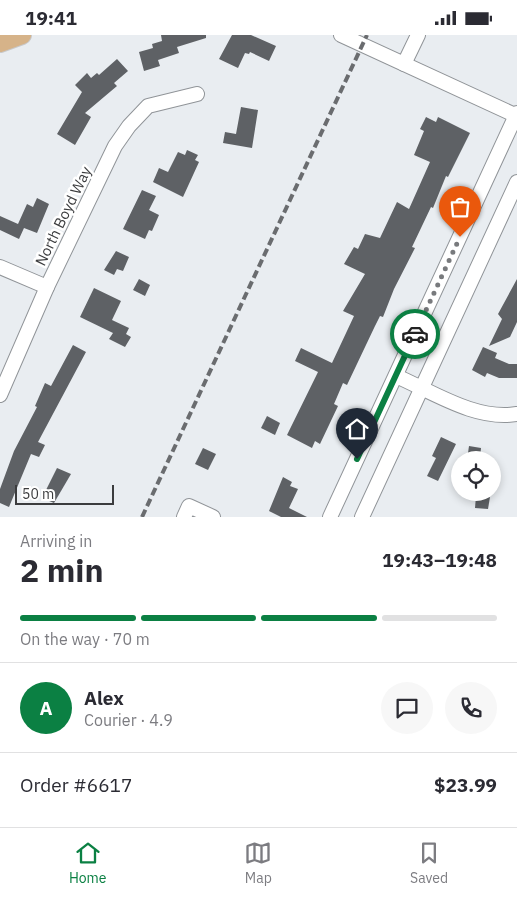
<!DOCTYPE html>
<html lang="en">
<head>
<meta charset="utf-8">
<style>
	:root { --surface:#fff; --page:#f7f7f7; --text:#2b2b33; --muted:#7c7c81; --line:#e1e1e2; --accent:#0b8043 }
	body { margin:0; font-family:"IBM Plex Sans",sans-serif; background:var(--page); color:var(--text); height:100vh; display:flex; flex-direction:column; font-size:19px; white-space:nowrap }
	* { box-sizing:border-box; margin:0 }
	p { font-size:16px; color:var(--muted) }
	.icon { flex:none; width:28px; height:28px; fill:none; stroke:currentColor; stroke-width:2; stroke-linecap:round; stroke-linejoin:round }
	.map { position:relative; height:482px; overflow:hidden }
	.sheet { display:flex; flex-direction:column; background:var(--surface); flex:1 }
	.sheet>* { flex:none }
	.tools { position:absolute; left:451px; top:416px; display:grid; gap:10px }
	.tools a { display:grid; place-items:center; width:50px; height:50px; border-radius:50%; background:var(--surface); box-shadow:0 2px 8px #0003; font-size:25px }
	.scale { position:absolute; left:15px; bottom:12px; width:99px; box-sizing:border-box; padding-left:5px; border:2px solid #3b3c3e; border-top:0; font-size:14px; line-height:18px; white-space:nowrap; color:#3b3c3e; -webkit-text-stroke:4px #fff; paint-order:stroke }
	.pin { position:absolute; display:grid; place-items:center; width:42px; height:42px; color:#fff; margin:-51px -21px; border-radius:50% 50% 50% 0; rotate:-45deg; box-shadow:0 0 5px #0007 }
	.pin .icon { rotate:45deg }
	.courier { position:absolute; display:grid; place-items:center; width:50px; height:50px; margin:-25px; border:4px solid #0b8043; border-radius:50%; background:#fff; color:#222; box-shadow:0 1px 6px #0007 }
	.overview em { font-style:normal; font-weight:700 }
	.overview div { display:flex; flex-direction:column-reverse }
	.overview { display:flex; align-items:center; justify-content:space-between; height:85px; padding:0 20px }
	h1 { font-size:32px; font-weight:700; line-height:38px }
	.bar { display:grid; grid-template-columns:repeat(4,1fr); gap:8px 5px; align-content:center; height:60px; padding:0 20px }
	.bar i { height:6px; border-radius:4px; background:var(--line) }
	.bar .active { background:var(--accent) }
	.bar p { grid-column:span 4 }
	.line { display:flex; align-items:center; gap:12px; padding:0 20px; border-top:1px solid var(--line) }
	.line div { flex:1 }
	.round { display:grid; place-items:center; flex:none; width:52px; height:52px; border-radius:26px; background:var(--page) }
	.status { display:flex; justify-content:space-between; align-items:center; height:35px; padding:0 25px; background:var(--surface); direction:ltr }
	.status svg { height:14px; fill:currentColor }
	.tab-bar { display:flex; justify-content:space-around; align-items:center; height:70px; border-top:1px solid var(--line); background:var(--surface); font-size:14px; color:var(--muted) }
	.tab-bar a { display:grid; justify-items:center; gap:2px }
	.tab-bar .active { color:var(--accent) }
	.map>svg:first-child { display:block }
	.building { fill:#5e6165 }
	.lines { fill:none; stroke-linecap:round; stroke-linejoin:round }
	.minor-casing { stroke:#909498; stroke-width:16 }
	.major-casing { stroke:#c8c8c9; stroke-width:20 }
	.minor { stroke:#fff; stroke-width:14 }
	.major { stroke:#d6b389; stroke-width:18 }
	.rail { stroke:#6a6c6f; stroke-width:4; stroke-dasharray:8 4; stroke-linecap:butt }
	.done { stroke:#787a7d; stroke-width:5; stroke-dasharray:0 9 }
	.route { stroke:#0b8043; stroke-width:6 }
	.labels { text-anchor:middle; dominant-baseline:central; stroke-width:5; stroke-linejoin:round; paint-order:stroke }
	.street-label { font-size:15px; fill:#3b3c3e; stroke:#fff }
</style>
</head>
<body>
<div class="status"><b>19:41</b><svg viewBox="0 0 49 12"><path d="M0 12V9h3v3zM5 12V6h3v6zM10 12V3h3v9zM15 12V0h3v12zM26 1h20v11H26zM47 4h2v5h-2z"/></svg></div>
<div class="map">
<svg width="517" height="482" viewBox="0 0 517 482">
	<rect width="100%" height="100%" fill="#e9edf1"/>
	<g class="building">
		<polygon points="161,0 206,0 206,3 177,12 179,18 158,25 160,31 144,36 139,17 153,13 152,9 162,6"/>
		<polygon points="232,0 251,0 276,11 269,26 250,17 249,19 245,18 238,33 219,24"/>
		<polygon points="117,24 128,36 114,48 117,51 85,78 91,82 75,110 57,99 82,57 75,50 87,38 91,43 97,38 99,40"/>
		<polygon points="241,72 258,75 252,113 223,108 225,97 236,99"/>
		<polygon points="426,82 436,87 438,82 470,98 448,142 446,141 433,173 431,172 412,212 415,213 394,254 383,282 380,281 375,291 347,350 343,348 334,369 338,371 320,409 315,406 312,413 287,400 318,337 295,326 301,313 332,328 354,281 343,276 365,239 344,229 354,212 358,214 365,199 380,203 397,167 409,174 430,127 414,120 424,96 420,94"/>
		<polygon points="187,115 198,120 195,125 199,127 183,162 153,147 159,133 168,137 178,117 185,120"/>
		<polygon points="142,155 156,161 149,175 159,180 152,196 149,195 145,204 123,194"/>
		<polygon points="37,163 49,169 37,198 24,193 19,204 0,195 0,181 18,189 27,169 33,172"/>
		<polygon points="116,216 129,222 123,236 117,234 114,240 104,235"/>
		<polygon points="139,244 150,250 145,261 133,255"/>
		<polygon points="517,244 517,287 510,302 489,311 502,284 498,279"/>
		<polygon points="94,253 121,266 112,285 129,293 126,299 131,302 125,312 109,304 113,298 80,282"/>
		<polygon points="73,310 86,317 38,407 45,410 39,422 31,419 9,472 0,468 0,454 14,416 37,372 35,371 45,348 51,351"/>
		<polygon points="483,312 497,318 495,323 509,329 517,329 517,343 499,343 487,338 485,342 472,335"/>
		<polygon points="267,381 280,388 275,400 261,393"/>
		<polygon points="441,402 456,409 438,446 427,441 436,423 432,421"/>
		<polygon points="469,411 481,413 480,425 467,425"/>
		<polygon points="203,413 216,419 208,435 195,429"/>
		<polygon points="57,433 71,439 54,468 42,463"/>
		<polygon points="283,442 292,447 290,451 298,454 289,473 307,482 281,482 269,476"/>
		<polygon points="476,461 490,462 488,474 475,473"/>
	</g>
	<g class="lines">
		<g class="minor-casing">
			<g id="minor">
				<polyline points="341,0 517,81"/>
				<polyline points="404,29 418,0"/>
				<polyline points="0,232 47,252"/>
				<path d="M396 341C433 357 476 386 517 379"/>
				<polyline points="0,360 47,252 115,111 129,91 148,71 197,59"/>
				<polyline points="184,482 189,471 213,482"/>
				<polyline points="330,482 517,78"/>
				<polyline points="362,482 517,147"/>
			</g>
		</g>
		<g class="major-casing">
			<polyline id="major" points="0,8 22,0"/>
		</g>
		<use href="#minor" class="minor"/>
		<use href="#major" class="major"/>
		<polyline class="rail" points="142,482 367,0"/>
	</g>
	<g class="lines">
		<polyline class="done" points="415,299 460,202"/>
		<polyline class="route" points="357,424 415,299"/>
	</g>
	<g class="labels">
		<g class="street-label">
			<text transform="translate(63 181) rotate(-64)">North Boyd Way</text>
		</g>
	</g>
</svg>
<div class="tools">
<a><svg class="icon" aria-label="locate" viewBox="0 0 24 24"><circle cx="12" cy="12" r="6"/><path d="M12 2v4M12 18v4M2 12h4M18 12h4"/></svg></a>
</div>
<div class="scale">50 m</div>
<div class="pin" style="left:460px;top:202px;background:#ea580c"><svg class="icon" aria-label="bag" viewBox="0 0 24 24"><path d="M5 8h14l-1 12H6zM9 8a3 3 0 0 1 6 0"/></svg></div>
<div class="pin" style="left:357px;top:424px;background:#1f2937"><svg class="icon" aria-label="home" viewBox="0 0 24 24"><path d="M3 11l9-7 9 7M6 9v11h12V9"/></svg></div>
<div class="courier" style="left:415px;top:299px"><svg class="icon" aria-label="car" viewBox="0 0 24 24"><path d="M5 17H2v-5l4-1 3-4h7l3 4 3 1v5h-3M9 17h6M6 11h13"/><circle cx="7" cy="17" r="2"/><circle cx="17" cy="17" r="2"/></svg></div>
</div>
<section class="sheet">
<div class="overview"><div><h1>2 min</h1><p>Arriving in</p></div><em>19:43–19:48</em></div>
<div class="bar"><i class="active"></i><i class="active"></i><i class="active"></i><i></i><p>On the way · 70 m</p></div>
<div class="line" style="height:90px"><b class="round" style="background:var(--accent);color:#fff">A</b><div><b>Alex</b><p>Courier · 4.9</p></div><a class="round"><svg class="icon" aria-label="chat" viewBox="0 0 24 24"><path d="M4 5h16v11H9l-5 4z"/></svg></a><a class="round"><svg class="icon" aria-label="phone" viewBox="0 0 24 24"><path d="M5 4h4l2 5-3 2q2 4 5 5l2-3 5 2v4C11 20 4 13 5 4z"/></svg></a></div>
<div class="line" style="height:65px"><div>Order #6617</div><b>$23.99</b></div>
</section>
<nav class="tab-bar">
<a class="active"><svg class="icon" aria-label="home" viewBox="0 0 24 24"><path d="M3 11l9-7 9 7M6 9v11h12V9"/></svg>Home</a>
<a><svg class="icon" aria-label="map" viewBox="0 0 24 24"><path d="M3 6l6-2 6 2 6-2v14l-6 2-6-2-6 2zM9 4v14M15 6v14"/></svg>Map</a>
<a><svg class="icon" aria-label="saved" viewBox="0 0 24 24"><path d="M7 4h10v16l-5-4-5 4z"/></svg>Saved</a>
</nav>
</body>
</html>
